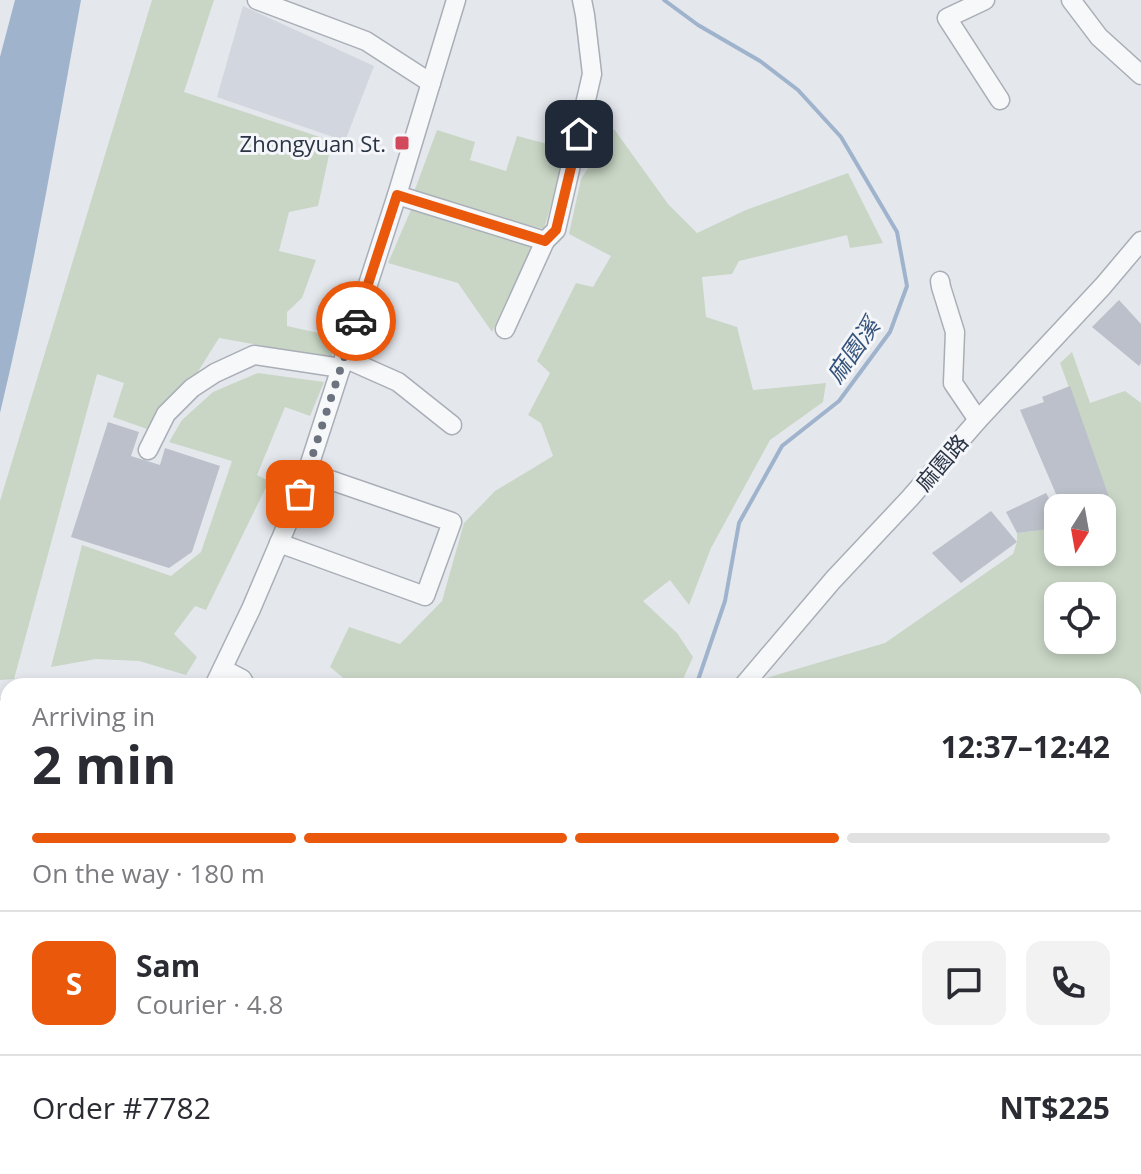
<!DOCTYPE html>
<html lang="en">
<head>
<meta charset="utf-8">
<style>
	:root { --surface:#fff; --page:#f2f2f3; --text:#2b2b33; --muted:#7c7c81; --line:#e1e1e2; --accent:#ea580c }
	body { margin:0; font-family:"Open Sans","Noto Sans TC",sans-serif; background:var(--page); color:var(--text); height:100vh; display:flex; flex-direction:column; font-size:30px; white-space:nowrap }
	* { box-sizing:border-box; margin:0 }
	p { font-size:26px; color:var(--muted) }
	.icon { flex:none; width:44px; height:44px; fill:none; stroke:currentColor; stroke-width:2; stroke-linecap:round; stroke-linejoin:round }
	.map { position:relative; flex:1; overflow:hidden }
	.details { position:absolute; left:0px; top:678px; width:1142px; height:496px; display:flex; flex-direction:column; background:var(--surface); border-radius:24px 24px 0 0; box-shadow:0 4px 12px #0003 }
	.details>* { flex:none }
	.needle { width:52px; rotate:191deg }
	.tools { position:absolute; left:1044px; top:494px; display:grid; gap:16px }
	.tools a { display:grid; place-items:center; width:72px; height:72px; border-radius:16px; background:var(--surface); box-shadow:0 4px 12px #0003; font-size:40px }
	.pin { position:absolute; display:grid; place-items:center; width:68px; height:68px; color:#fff; margin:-34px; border-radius:16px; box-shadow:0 4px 12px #0006 }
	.courier { position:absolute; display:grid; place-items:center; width:80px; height:80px; margin:-40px; border:6px solid #ea580c; border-radius:50%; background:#fff; color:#222; box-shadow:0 2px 10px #0007 }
	.overview em { font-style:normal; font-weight:700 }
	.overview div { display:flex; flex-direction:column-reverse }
	.overview { display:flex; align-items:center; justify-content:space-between; height:136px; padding:0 32px }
	h1 { font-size:52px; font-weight:700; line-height:60px }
	.bar { display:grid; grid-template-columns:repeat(4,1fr); gap:12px 8px; align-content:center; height:96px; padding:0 32px }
	.bar i { height:10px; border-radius:6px; background:var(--line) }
	.bar .current { background:var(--accent) }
	.bar p { grid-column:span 4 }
	.line { display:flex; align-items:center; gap:20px; padding:0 32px; border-top:2px solid var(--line) }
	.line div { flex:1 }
	.round { display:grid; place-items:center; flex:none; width:84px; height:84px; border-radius:16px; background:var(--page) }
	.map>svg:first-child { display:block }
	.built { fill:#d2d6de }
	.green { fill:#c9d6c5; fill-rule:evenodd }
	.water { fill:#9fb4cc }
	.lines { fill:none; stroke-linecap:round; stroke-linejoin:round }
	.stream { stroke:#9fb4cc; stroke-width:4 }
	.river { stroke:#9fb4cc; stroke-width:26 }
	.building { fill:#bbc0ca }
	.minor-casing { stroke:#a9aeb7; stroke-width:21 }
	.minor { stroke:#f7f8fa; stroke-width:18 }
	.done { stroke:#6c737f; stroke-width:8; stroke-dasharray:0 14.4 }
	.route { stroke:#ea580c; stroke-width:10 }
	.poi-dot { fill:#d1495b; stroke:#f4f6f9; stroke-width:3 }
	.labels { text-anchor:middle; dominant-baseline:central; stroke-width:6; stroke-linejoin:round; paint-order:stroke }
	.poi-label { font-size:22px; fill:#2b3445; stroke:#f4f6f9; text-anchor:end }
	.street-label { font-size:22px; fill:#2b3445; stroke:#f4f6f9 }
	.water-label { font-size:24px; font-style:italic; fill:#34527a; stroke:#f4f6f9 }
</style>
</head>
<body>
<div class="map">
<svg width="1141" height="1174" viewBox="0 0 1141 1174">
	<rect width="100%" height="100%" fill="#e4e7ec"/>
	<polygon class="built" points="243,6 374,66 345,141 217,97"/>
	<g class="green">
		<polygon points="152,0 214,0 184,92 332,141 318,206 289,212 279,251 316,260 302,298 287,312 287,326 337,337 331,358 219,338 194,378 182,385 160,411 150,430 113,417 124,383 97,374 14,679 0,680 0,501"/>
		<polygon points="614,129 668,204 697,233 746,210 848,173 883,243 850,248 847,235 739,261 732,274 702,277 706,317 737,327 753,390 826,383 823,402 770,440 711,548 689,605 670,580 643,601 677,633 693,657 680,686 353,686 330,667 349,627 400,644 442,601 464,523 495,491 553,456 541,423 528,415 550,373 537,361 576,283 593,287 611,256 569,234 581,179"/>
		<polygon points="437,130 475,142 470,160 506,171 517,136 567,149 544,229 493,216 414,192"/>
		<polygon points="413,205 532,246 492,332 458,283 388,263"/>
		<path d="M1072 352 1090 403 1125 391 1141 403V707L1134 708V686H750L753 682 885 643 1013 554 1017 542V533L1058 528V552H1102V519L1115 514 1060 363ZM1058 596H1102V640H1058Z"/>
		<polygon points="258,373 324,382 310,416 285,407 257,475 269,481 206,610 195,606 174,634 197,657 186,675 139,661 96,659 51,667 82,545 171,576 201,552 232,461 169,442 182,420 213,392"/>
		<polygon points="1141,808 1141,951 1134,945 1134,815"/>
		<polygon points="2,953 8,953 8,1064 0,1061 0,958"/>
		<polygon points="96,1166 229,1166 229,1171 221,1174 91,1174"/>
	</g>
	<path class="water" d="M15 0H81C56 138 33 276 0 413V57Z"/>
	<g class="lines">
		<g class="stream">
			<polyline points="664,0 698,25 760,61 798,90 841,137 897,232 907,286 890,332 839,401 782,446 739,523 725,601 696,686"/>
			<polyline points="51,686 62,683 134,683 149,686"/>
			<polyline points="0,700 8,698"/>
		</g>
		<g class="river">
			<polyline points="1134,759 1141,757"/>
			<polyline points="780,1174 791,1166"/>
		</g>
	</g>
	<g class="building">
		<polygon points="1119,300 1141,324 1141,363 1139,366 1092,327"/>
		<polygon points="1070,386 1115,514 1102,519 1102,508 1062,508 1020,410 1044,402 1042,397"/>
		<polygon points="108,422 139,432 131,456 160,465 165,448 220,466 192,552 169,568 71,537"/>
		<polygon points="1046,493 1058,515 1058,528 1017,533 1006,512"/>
		<polygon points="991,511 1017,542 961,583 932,553"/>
	</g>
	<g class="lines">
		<g class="minor-casing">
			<g id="minor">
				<polyline points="257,0 366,41 431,83"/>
				<polyline points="985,0 947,18 1000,100"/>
				<polyline points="1071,0 1099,37 1141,75"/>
				<polyline points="397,195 545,241 556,230 592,74 585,15 582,0"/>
				<polyline points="940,281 941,287 955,332 953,383 978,420"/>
				<polyline points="505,329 545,241"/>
				<polyline points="344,358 398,382 452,425"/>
				<polyline points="148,450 166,414 192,388 215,373 254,355 341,368"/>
				<polyline points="279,543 425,596 452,522 307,472"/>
				<polyline points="223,669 242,679 246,686"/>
				<polyline points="214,686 251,609 300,494 397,195 456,0"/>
				<polyline points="743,686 833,580 910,498 978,420 1103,286 1141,241"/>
				<polyline points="1134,732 1141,726"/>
				<polyline points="1134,782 1141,777"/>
				<polyline points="0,807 8,788"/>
				<polyline points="1134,1022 1141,1014"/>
				<polyline points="0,1112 8,1095"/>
				<polyline points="365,1166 368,1174"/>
				<polyline points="424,1166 430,1174"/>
				<polyline points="609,1166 609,1174"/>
				<polyline points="862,1166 880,1170 922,1166"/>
				<polyline points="962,1166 966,1174"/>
				<polyline points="1117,1166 1122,1174"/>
				<polyline points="383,1174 391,1166"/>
			</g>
		</g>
		<use href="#minor" class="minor"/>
	</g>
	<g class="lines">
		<polyline class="done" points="300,494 356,321"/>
		<polyline class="route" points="356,321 397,195 545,241 556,230 579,134"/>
	</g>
	<rect class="poi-dot" x="394" y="135" width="16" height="16" rx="4"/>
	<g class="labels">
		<g class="poi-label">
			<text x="386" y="143">Zhongyuan St.</text>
		</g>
		<g class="street-label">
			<text transform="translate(941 462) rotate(-49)">麻園路</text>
		</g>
		<g class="water-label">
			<text transform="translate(852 350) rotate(-55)">麻園溪</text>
		</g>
	</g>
</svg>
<div class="tools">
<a><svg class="needle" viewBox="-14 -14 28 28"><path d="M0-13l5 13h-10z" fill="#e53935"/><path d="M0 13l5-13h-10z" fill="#7c7c81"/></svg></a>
<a><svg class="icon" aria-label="locate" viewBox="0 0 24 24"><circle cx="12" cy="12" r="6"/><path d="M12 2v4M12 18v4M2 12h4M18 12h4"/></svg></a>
</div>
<div class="pin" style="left:300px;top:494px;background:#ea580c"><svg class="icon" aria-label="bag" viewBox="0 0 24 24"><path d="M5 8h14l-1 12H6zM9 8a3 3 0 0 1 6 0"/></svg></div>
<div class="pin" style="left:579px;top:134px;background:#1f2937"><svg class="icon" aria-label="home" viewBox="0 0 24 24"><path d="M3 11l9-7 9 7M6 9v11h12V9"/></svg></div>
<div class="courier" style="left:356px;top:321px"><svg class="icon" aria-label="car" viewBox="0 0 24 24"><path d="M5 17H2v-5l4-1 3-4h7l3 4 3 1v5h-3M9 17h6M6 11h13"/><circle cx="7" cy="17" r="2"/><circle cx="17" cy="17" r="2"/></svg></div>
<section class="details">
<div class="overview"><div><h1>2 min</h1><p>Arriving in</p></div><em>12:37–12:42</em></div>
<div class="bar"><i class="current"></i><i class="current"></i><i class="current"></i><i></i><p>On the way · 180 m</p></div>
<div class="line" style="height:144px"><b class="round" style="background:var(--accent);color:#fff">S</b><div><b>Sam</b><p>Courier · 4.8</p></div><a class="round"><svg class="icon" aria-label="chat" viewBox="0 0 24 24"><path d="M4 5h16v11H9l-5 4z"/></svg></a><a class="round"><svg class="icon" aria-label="phone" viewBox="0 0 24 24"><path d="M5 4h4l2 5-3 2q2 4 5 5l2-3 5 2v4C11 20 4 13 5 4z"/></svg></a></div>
<div class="line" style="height:104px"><div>Order #7782</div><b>NT$225</b></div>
</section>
</div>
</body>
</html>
